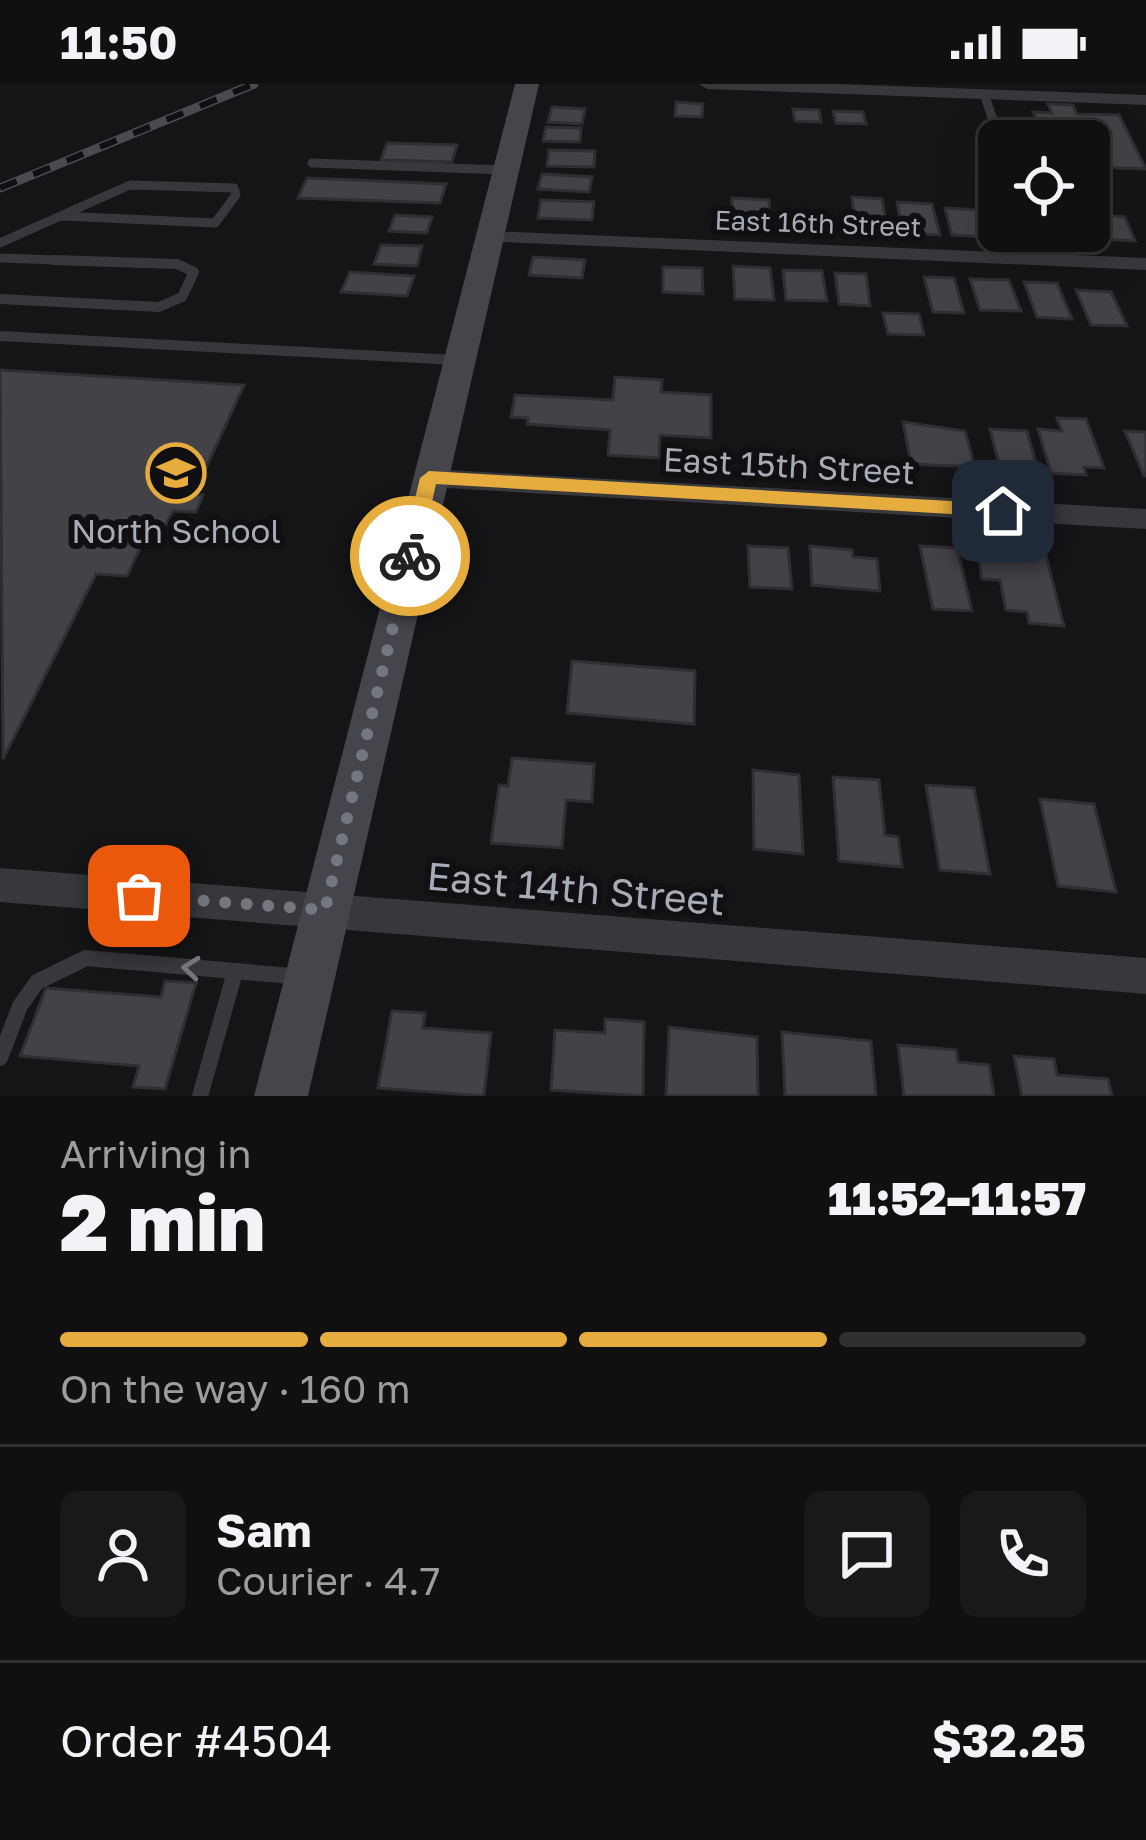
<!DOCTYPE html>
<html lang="en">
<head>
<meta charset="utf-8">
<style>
	:root { --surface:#101011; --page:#19191a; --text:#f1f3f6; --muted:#9c9d9f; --line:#303031; --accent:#e6ad3e }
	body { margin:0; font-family:"Golos Text",sans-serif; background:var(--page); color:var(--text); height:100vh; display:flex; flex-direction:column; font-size:45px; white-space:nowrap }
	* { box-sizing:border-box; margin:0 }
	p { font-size:39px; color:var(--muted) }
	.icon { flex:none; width:66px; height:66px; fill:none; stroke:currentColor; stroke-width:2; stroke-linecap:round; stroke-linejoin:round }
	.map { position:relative; height:1012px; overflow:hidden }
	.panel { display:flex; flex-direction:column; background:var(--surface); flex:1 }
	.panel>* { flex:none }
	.buttons { position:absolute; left:978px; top:36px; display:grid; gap:24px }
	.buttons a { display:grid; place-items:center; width:132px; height:132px; border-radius:18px; background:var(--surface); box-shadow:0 12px 48px #0002,0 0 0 3px var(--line); font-size:60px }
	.pin { position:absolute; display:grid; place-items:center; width:102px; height:102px; color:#fff; margin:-51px; border-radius:24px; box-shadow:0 6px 18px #0006 }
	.courier { position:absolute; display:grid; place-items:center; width:120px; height:120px; margin:-60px; border:9px solid #e6ad3e; border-radius:50%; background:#fff; color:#222; box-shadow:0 3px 15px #0007 }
	.summary em { font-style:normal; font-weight:800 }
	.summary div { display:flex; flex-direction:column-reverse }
	.summary { display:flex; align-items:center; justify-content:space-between; height:204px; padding:0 60px }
	h1 { font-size:78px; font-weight:800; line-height:90px }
	.bar { display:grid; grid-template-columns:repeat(4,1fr); gap:18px 12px; align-content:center; height:144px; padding:0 60px }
	.bar i { height:15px; border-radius:9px; background:var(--line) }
	.bar .current { background:var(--accent) }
	.bar p { grid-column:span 4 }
	.line { display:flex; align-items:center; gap:30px; padding:0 60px; border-top:3px solid var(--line) }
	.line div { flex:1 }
	.round { display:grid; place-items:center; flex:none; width:126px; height:126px; border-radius:18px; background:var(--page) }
	.status { display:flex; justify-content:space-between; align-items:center; height:84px; padding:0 60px; background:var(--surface); direction:ltr }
	.status svg { height:33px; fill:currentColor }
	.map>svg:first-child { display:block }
	.building { fill:#424247; stroke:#2f2f33; stroke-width:3 }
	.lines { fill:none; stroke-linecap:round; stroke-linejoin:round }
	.service-far2 { stroke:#37373c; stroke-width:9 }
	.service-far1 { stroke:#37373c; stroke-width:10 }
	.service { stroke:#37373c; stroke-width:16 }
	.minor { fill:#37373c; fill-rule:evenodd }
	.secondary { fill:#45464c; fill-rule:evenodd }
	.rail-casing { stroke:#4a4b51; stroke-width:9 }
	.rail { stroke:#101012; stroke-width:6; stroke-dasharray:18; stroke-linecap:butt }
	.oneway { stroke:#75777f }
	.route { fill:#e6ad3e }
	.done { stroke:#75777e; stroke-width:12; stroke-dasharray:0 21.6 }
	.labels { text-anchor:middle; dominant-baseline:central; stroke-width:12; stroke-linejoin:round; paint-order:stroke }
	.far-street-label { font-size:27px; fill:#a8acb6; stroke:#101012 }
	.street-label { font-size:33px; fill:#a8acb6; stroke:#101012 }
	.poi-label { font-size:33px; fill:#a8acb6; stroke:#101012 }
	.near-street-label { font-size:39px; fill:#a8acb6; stroke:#101012 }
</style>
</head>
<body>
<div class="status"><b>11:50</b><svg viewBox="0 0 49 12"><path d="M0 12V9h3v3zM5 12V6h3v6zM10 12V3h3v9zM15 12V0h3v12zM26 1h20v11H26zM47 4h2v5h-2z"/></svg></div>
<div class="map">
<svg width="1146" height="1012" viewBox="0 0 1146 1012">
	<rect width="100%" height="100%" fill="#151517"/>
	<g class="building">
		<polygon points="676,18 703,20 702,33 675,32"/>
		<polygon points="1048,20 1073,21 1077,30 1119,31 1146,85 1089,83 1089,57 1046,57 1033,28 1052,29"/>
		<polygon points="552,23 585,25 582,40 548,38"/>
		<polygon points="793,25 819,26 821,38 795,37"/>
		<polygon points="833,27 863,28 866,40 836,39"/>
		<polygon points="546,43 581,44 580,58 543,57"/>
		<polygon points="387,59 457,61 452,78 381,76"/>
		<polygon points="549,66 595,67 594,83 547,82"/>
		<polygon points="542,90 592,93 589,108 538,105"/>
		<polygon points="307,94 446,100 440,119 298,114"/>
		<polygon points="852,113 882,115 887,144 855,142"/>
		<polygon points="732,114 769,116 770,140 732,138"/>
		<polygon points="541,116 594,118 592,136 538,134"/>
		<polygon points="897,118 932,120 940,151 903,149"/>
		<polygon points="945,124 978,126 986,153 952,151"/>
		<polygon points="395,131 432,133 427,149 389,147"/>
		<polygon points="1102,131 1125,133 1135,157 1102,155 1095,136 1104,137"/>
		<polygon points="381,161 422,162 417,182 374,180"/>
		<polygon points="533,173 585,176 582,194 529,191"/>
		<polygon points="733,182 770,184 774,216 735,215"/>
		<polygon points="663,183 702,184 703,210 663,208"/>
		<polygon points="783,186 822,187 827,217 786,216"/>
		<polygon points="350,188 414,192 407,212 341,208"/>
		<polygon points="835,189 866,190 870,222 839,220"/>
		<polygon points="924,193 954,194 964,229 933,228"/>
		<polygon points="970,195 1009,196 1021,227 980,226"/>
		<polygon points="1024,198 1057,199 1072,235 1037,233"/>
		<polygon points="1076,206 1111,208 1127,242 1091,241"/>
		<polygon points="883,229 919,230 924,251 888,250"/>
		<polygon points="0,286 244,301 194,410 203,411 196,428 173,427 165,442 151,441 127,492 96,490 3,675"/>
		<polygon points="615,293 662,296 661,308 711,311 711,354 660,351 659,374 608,371 610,346 527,340 528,334 511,333 515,311 613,316"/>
		<polygon points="1057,334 1086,335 1104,384 1084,383 1086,391 1051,389 1038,345 1062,347"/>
		<polygon points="903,338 965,347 975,383 911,380"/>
		<polygon points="990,345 1027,347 1038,387 1000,384"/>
		<polygon points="1125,347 1146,348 1146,392 1144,392"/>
		<polygon points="748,462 788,464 792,505 750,503"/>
		<polygon points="810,462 852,466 853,473 877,475 880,507 812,501"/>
		<polygon points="920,462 957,464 972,527 933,525"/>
		<polygon points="977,466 1046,472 1064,542 1029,539 1027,528 1006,526 1000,496 982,495"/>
		<polygon points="572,577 695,587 694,640 567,629"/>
		<polygon points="512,674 594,680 592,718 566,716 562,764 491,759 499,701 508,702"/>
		<polygon points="753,686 799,691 803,770 754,765"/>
		<polygon points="833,693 879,696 885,751 898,753 902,783 839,777"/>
		<polygon points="926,701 974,704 990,790 940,786"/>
		<polygon points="1040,715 1094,720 1116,808 1058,802"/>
		<polygon points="165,897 196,899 165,1005 133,1003 139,982 20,972 46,904 161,913"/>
		<polygon points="392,927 425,929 423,944 491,949 484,1012 378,1004"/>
		<polygon points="605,935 644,938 643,1012 551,1006 555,946 605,949"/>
		<polygon points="669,943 757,953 758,1012 666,1012"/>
		<polygon points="782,948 871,957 876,1012 785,1012"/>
		<polygon points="898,961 956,966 958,978 989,981 994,1012 904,1012"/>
		<polygon points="1014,972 1054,975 1057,991 1108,995 1112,1012 1022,1012"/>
	</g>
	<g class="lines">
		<g class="service-far2">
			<polyline points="984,10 994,39"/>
			<polyline points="312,79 504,86"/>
			<polyline points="0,159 130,101 234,104 236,111 215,139 61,132"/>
			<polyline points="0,174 141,179"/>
		</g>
		<g class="service-far1">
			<polyline points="0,215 159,223 182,213 194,188 177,180 53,176"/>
			<polyline points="0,252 457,276"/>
		</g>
		<g class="service">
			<polyline points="0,974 20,922 37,898 86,874 303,893"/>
			<polyline points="200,1012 235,888"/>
		</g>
		<g class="minor">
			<polygon points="699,0 839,0 1146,11 1146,21 707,5"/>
			<polygon points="487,147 1146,174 1146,186 480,157 480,149"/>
			<polygon points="429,385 1146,425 1146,445 429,403 417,394"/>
			<polygon points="0,784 1146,874 1146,910 0,818"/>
		</g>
		<polygon class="secondary" points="515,0 539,0 308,1012 254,1012"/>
		<g class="rail-casing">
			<polyline id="rail" points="0,104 254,0"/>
		</g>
		<use href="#rail" class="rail"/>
	</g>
	<defs><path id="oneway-chevron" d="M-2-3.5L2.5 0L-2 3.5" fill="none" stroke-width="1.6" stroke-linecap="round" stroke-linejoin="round" transform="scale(3)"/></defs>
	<use class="oneway" href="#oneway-chevron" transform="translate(191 884) rotate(-174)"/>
	<polygon class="route" points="429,387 1003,420 1012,427 1003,433 436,400 420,472 410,479 401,472 420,394"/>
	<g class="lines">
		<polyline class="done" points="139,812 325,826 410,472"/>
	</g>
	<defs>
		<g id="school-ring" transform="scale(3)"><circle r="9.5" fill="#101012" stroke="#e6ad3e" stroke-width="1.5"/><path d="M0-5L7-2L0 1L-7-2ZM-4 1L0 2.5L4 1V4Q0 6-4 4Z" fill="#e6ad3e"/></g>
	</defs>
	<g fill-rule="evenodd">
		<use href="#school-ring" x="176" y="389"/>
	</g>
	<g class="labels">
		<g class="far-street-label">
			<text transform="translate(818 139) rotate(2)">East 16th Street</text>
		</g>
		<g class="street-label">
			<text transform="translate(789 381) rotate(3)">East 15th Street</text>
		</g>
		<g class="poi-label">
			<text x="176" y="446">North School</text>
		</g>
		<g class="near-street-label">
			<text transform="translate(576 804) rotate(5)">East 14th Street</text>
		</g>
	</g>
</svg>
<div class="buttons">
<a><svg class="icon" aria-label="locate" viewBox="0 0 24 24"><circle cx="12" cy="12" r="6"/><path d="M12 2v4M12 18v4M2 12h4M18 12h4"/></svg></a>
</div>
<div class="pin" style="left:139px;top:812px;background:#ea580c"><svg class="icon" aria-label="bag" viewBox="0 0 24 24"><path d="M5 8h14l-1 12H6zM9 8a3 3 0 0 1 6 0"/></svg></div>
<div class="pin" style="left:1003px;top:427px;background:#1f2937"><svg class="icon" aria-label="home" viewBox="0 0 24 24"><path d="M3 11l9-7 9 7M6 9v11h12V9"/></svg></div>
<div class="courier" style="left:410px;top:472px"><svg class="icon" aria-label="bike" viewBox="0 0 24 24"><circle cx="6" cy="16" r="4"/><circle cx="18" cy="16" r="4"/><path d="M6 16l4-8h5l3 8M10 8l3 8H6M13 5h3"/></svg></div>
</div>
<section class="panel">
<div class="summary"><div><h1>2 min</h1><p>Arriving in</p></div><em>11:52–11:57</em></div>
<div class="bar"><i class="current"></i><i class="current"></i><i class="current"></i><i></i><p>On the way · 160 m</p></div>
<div class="line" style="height:216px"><a class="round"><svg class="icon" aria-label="person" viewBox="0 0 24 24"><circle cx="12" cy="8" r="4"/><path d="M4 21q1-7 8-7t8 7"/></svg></a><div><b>Sam</b><p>Courier · 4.7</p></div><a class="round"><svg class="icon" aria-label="chat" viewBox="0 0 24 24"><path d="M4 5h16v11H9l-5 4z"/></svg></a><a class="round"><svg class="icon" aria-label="phone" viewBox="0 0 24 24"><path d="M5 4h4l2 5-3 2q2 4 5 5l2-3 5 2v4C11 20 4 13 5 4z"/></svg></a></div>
<div class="line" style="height:156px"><div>Order #4504</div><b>$32.25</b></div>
</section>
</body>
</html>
